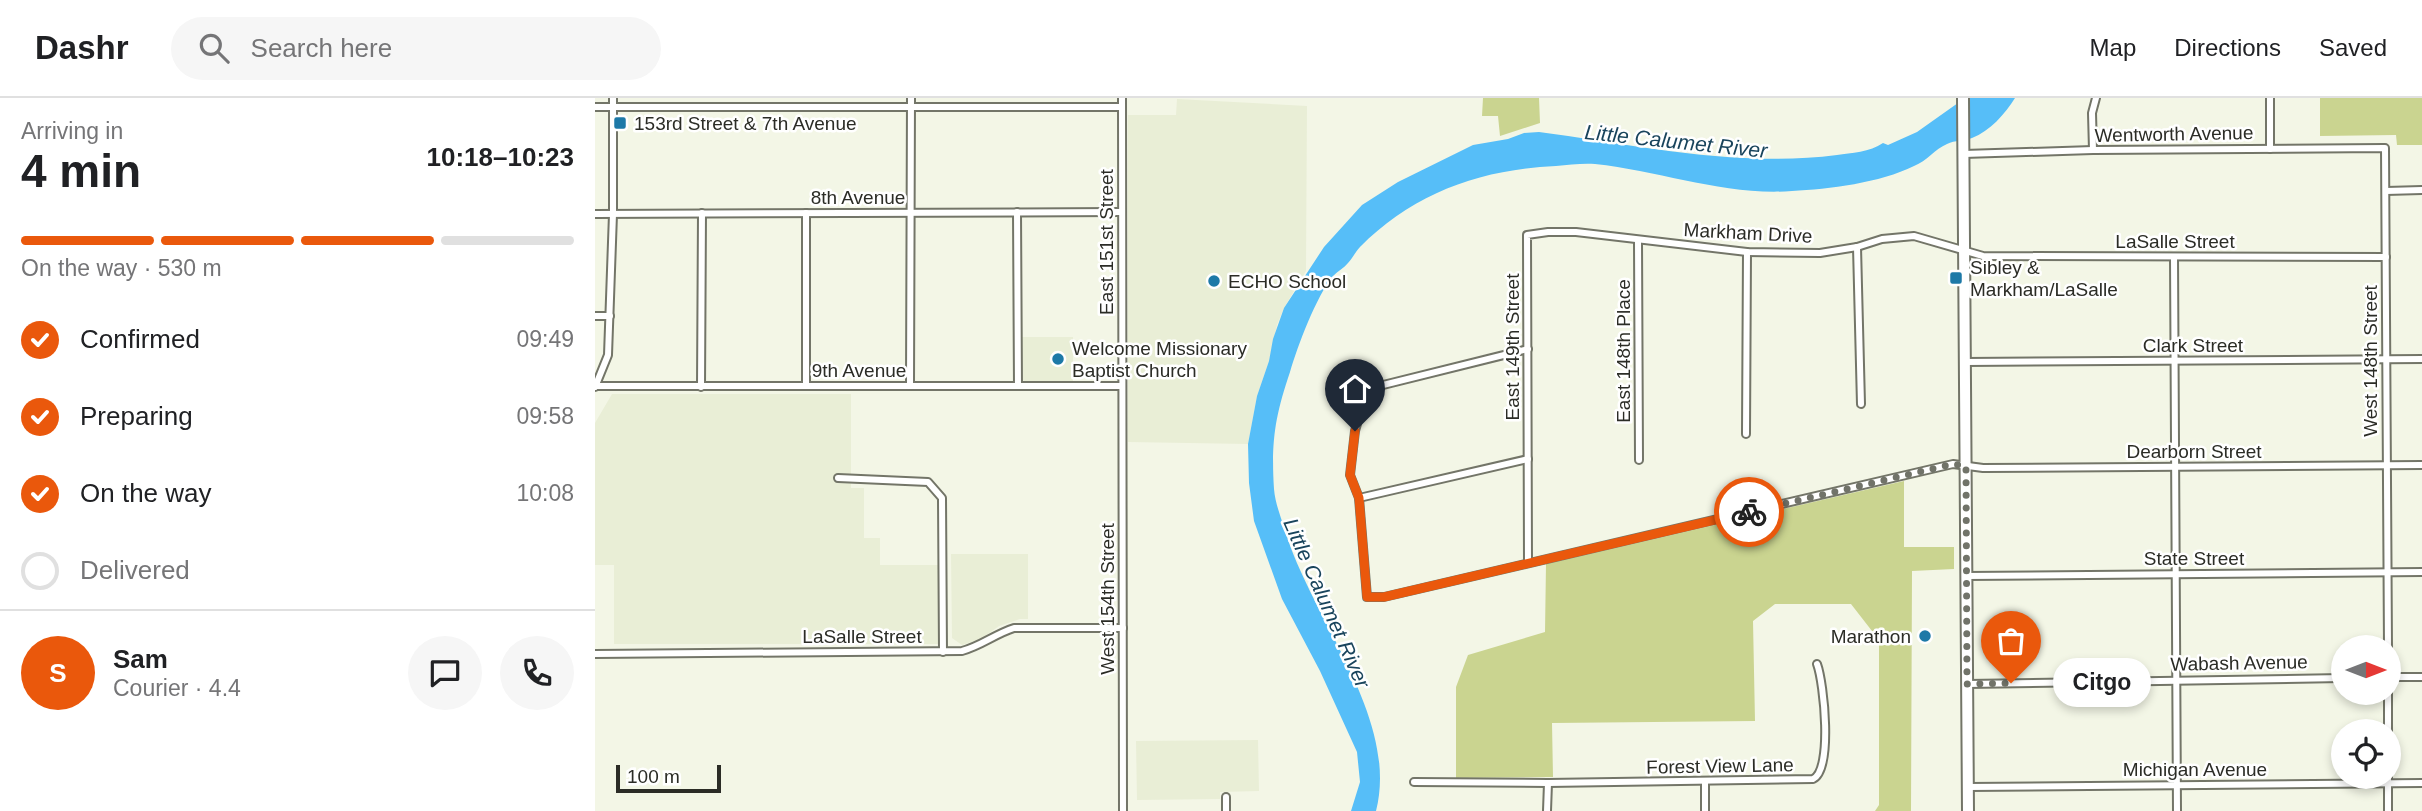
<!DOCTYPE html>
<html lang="en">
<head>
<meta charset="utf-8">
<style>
	:root { --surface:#fff; --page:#f6f6f6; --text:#202124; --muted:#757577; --line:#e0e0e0; --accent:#ea580c }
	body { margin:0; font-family:Arial,sans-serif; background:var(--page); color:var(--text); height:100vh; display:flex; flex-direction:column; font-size:26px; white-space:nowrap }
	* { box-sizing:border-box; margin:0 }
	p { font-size:23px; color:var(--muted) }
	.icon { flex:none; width:38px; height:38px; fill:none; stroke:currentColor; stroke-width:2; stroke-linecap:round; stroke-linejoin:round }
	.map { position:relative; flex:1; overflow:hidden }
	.details { display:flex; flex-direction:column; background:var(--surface); width:595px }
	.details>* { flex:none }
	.needle { width:46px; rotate:90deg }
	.controls { position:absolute; left:1736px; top:537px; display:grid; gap:14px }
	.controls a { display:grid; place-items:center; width:70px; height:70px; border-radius:50%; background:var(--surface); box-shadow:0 4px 10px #0003; font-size:35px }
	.scale { position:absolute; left:21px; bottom:18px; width:105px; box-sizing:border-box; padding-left:7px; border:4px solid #2b2c26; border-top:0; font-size:19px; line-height:24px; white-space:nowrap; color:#2b2c26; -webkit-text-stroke:5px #fff; paint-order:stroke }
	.pin { position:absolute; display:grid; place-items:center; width:60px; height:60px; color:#fff; margin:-72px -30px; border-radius:50% 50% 50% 0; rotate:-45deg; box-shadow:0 0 7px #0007 }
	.pin .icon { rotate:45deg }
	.courier { position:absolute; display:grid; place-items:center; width:70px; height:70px; margin:-35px; border:5px solid #ea580c; border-radius:50%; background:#fff; color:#222; box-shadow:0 2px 9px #0007 }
	.bubble { position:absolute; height:49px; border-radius:24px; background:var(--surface); box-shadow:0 4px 10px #0003; font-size:23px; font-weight:700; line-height:49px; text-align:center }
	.head em { font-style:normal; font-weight:700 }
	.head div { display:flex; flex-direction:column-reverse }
	.head { display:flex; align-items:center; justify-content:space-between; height:119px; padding:0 21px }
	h1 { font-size:46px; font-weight:700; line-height:52px }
	.bar { display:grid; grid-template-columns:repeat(4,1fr); gap:10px 7px; align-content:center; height:84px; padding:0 21px }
	.bar i { height:9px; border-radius:5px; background:var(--line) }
	.bar .active { background:var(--accent) }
	.bar p { grid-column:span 4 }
	.line { display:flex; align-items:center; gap:18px; padding:0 21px; border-top:2px solid var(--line) }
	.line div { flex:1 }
	.round { display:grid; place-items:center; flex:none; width:74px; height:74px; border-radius:37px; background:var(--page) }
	ol { padding:0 21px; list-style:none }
	li { display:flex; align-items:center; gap:21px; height:77px }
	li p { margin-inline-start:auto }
	li .icon { padding:7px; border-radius:50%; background:var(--accent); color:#fff; stroke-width:4 }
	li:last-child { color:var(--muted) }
	li i { width:38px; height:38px; border:4px solid var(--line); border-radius:50% }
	header { display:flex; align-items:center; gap:42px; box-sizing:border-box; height:98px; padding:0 35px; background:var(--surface); border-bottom:2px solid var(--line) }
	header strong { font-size:33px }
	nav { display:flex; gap:38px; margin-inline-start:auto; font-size:24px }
	.search { width:490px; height:63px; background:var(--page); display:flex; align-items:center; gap:18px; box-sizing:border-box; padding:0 24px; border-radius:38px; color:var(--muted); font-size:26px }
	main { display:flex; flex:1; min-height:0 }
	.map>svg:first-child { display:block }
	.built { fill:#e9eed6 }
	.green { fill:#cad490 }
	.water { fill:#56bef8 }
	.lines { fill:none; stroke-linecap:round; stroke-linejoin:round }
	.minor-casing { stroke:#737568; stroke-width:10 }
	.primary-casing { stroke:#737568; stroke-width:14 }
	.minor { stroke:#fff; stroke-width:6 }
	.primary { stroke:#fff; stroke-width:10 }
	.done { stroke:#717369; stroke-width:7; stroke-dasharray:0 12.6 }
	.route { stroke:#ea580c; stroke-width:9 }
	.poi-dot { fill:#1d79a7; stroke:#fff; stroke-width:2.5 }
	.labels { text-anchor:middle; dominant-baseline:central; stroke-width:5; stroke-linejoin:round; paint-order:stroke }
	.poi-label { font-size:19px; fill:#2b2c26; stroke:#fff; text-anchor:start }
	.street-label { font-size:19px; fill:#2b2c26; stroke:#fff }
	.water-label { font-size:21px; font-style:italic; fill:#19445c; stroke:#fff }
</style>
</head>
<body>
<header>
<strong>Dashr</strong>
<div class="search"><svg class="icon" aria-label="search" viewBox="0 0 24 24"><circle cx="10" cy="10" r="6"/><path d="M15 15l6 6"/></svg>Search here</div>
<nav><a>Map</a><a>Directions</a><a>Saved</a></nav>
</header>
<main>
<section class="details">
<div class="head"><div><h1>4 min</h1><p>Arriving in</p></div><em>10:18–10:23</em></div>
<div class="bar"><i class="active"></i><i class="active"></i><i class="active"></i><i></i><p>On the way · 530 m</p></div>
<ol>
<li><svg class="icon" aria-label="check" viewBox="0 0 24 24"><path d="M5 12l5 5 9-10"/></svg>Confirmed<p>09:49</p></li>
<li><svg class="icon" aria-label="check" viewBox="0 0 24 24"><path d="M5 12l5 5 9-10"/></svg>Preparing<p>09:58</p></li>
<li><svg class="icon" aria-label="check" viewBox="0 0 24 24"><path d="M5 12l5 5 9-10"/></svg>On the way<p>10:08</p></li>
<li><i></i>Delivered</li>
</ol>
<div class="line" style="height:126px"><b class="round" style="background:var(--accent);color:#fff">S</b><div><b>Sam</b><p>Courier · 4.4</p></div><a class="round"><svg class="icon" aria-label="chat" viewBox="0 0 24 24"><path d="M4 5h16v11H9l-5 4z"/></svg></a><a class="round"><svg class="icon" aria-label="phone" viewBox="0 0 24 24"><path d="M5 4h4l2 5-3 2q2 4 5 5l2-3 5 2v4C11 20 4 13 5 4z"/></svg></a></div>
</section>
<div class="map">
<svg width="1827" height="713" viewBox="0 0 1827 713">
	<rect width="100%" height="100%" fill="#f3f6e6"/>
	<g class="built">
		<polygon points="582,1 712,8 711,173 689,210 682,227 674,263 662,298 653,346 533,344 533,17 581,17"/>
		<polygon points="426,239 478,239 478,283 430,284 426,280"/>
		<polygon points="17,296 256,296 256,390 269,390 269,440 285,440 285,467 343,467 343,546 19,546 19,467 0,467 0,325"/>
		<polygon points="356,456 433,456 433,521 425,521 404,528 386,541 367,547 357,540"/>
		<polygon points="663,642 664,693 625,694 625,701 542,702 541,643"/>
	</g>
	<g class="green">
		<polygon points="888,0 944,0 945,25 905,38 903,18 887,18"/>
		<polygon points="1725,0 1827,0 1827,47 1802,47 1801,37 1725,38"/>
		<polygon points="1309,383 1309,449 1359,449 1359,471 1317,473 1316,713 1280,713 1284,707 1284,542 1256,506 1180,506 1158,523 1160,623 957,625 958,679 861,680 861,589 873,557 950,534 951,466"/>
	</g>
	<path class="water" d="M1370 0H1420C1410 16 1395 33 1377 40 1369 43 1360 42 1352 46 1340 51 1332 63 1319 68 1285 85 1234 91 1197 93 1130 98 1066 73 1000 66 987 65 974 67 961 68 886 71 818 95 765 149 760 154 758 160 753 165 749 170 743 173 738 178 721 199 703 247 695 274 680 318 676 344 679 391 680 404 685 417 689 429 714 518 805 618 781 713H756L765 684 762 654 725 573 687 501 659 423 654 385 653 346 662 298 674 263 678 241 689 210 729 149 767 107 803 84 878 47 913 41 929 35 944 34C1042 47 1142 70 1242 57 1256 55 1275 54 1288 45L1293 47 1322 34Z"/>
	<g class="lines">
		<g class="minor-casing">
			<g id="minor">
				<polyline points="527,0 528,713"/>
				<polyline points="1675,0 1675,51"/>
				<polyline points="0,9 527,9"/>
				<polyline points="1498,52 1497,15 1501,0"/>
				<polyline points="1369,56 1498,52 1790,50 1793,550"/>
				<polyline points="1791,93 1827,92"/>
				<polyline points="422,114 423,288"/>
				<polyline points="211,115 211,287"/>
				<polyline points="0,116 527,114"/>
				<polyline points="1043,143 1044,362"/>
				<polyline points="1262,149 1266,306"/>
				<polyline points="1579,159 1582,713"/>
				<polyline points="0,218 15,218"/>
				<polyline points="933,251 772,291 760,333 755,377 764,400 772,499 789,499 1358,366 1388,370 1827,367"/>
				<polyline points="1370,264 1827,261"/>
				<polyline points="1,288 527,288"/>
				<polyline points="315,288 316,0"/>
				<polyline points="0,289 13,257 18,116 18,0"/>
				<polyline points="106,289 107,115"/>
				<polyline points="1151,336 1152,154"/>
				<polyline points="243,380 333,384 347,400 348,554"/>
				<polyline points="764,400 933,361"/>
				<polyline points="933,465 932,137 953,134 981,134 1152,154 1225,155 1262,149 1287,141 1319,138 1388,158 1791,159"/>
				<polyline points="1371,478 1827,474"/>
				<path d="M0 556 367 553C386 548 400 536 419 530H528"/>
				<polyline points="1794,579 1827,579"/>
				<polyline points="1372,586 1748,580"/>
				<polyline points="1793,634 1793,595"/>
				<polyline points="1793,679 1793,713"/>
				<path d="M819 684 953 685 1218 681C1238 672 1229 585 1222 566"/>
				<polyline points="1373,689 1827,685"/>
				<polyline points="631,699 631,713"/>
				<polyline points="952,713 953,685"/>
				<polyline points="1110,713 1110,684"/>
			</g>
		</g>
		<g class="primary-casing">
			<polyline id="primary" points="1368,0 1373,713"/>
		</g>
		<use href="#minor" class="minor"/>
		<use href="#primary" class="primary"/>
	</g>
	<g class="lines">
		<polyline class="done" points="1154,414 1358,366 1371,368 1372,586 1416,585"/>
		<polyline class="route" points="760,333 755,377 764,400 772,499 789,499 1154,414"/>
	</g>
	<g class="poi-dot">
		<rect x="18" y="18" width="14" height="14" rx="3.5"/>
		<rect x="1354" y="173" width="14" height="14" rx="3.5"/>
		<circle cx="619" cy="183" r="7"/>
		<circle cx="463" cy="261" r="7"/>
		<circle cx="1330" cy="538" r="7"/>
	</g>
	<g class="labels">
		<g class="poi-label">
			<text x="39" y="25">153rd Street &amp; 7th Avenue</text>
			<text x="1375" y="169">Sibley &amp;<tspan x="1375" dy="22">Markham/LaSalle</tspan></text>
			<text x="633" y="183">ECHO School</text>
			<text x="477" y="250">Welcome Missionary<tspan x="477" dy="22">Baptist Church</tspan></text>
			<text x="1316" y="538" text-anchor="end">Marathon</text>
		</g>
		<g class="street-label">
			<text transform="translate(1579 36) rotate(-1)">Wentworth Avenue</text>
			<text x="263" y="99">8th Avenue</text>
			<text transform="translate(1153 135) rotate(3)">Markham Drive</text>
			<text x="1580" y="143">LaSalle Street</text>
			<text transform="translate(511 144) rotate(-90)">East 151st Street</text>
			<text x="1598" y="247">Clark Street</text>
			<text transform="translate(917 249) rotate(-90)">East 149th Street</text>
			<text transform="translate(1028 253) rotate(-90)">East 148th Place</text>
			<text transform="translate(1775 263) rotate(-90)">West 148th Street</text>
			<text x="264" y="272">9th Avenue</text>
			<text x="1599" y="353">Dearborn Street</text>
			<text x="1599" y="460">State Street</text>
			<text transform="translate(512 501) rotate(-90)">West 154th Street</text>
			<text x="267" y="538">LaSalle Street</text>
			<text transform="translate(1644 565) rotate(-1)">Wabash Avenue</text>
			<text transform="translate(1125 668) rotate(-1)">Forest View Lane</text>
			<text x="1600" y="671">Michigan Avenue</text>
		</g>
		<g class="water-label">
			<text transform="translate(1081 43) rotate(6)">Little Calumet River</text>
			<text transform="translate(732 505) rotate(66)">Little Calumet River</text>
		</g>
	</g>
</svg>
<div class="controls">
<a><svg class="needle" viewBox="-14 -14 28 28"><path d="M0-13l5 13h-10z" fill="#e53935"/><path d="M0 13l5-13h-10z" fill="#757577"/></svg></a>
<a><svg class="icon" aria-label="locate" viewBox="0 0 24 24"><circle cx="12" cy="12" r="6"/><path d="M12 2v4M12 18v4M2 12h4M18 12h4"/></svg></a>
</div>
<div class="scale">100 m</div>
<div class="pin" style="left:1416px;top:585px;background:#ea580c"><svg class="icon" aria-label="bag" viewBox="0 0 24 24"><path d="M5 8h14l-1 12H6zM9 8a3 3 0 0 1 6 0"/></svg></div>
<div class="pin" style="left:760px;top:333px;background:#1f2937"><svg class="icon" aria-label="home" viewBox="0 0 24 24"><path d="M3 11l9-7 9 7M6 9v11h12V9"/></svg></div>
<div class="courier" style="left:1154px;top:414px"><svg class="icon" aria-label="bike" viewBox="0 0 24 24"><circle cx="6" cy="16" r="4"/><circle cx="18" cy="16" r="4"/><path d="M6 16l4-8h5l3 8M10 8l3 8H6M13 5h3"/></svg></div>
<div class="bubble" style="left:1458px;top:560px;width:98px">Citgo</div>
</div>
</main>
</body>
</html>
